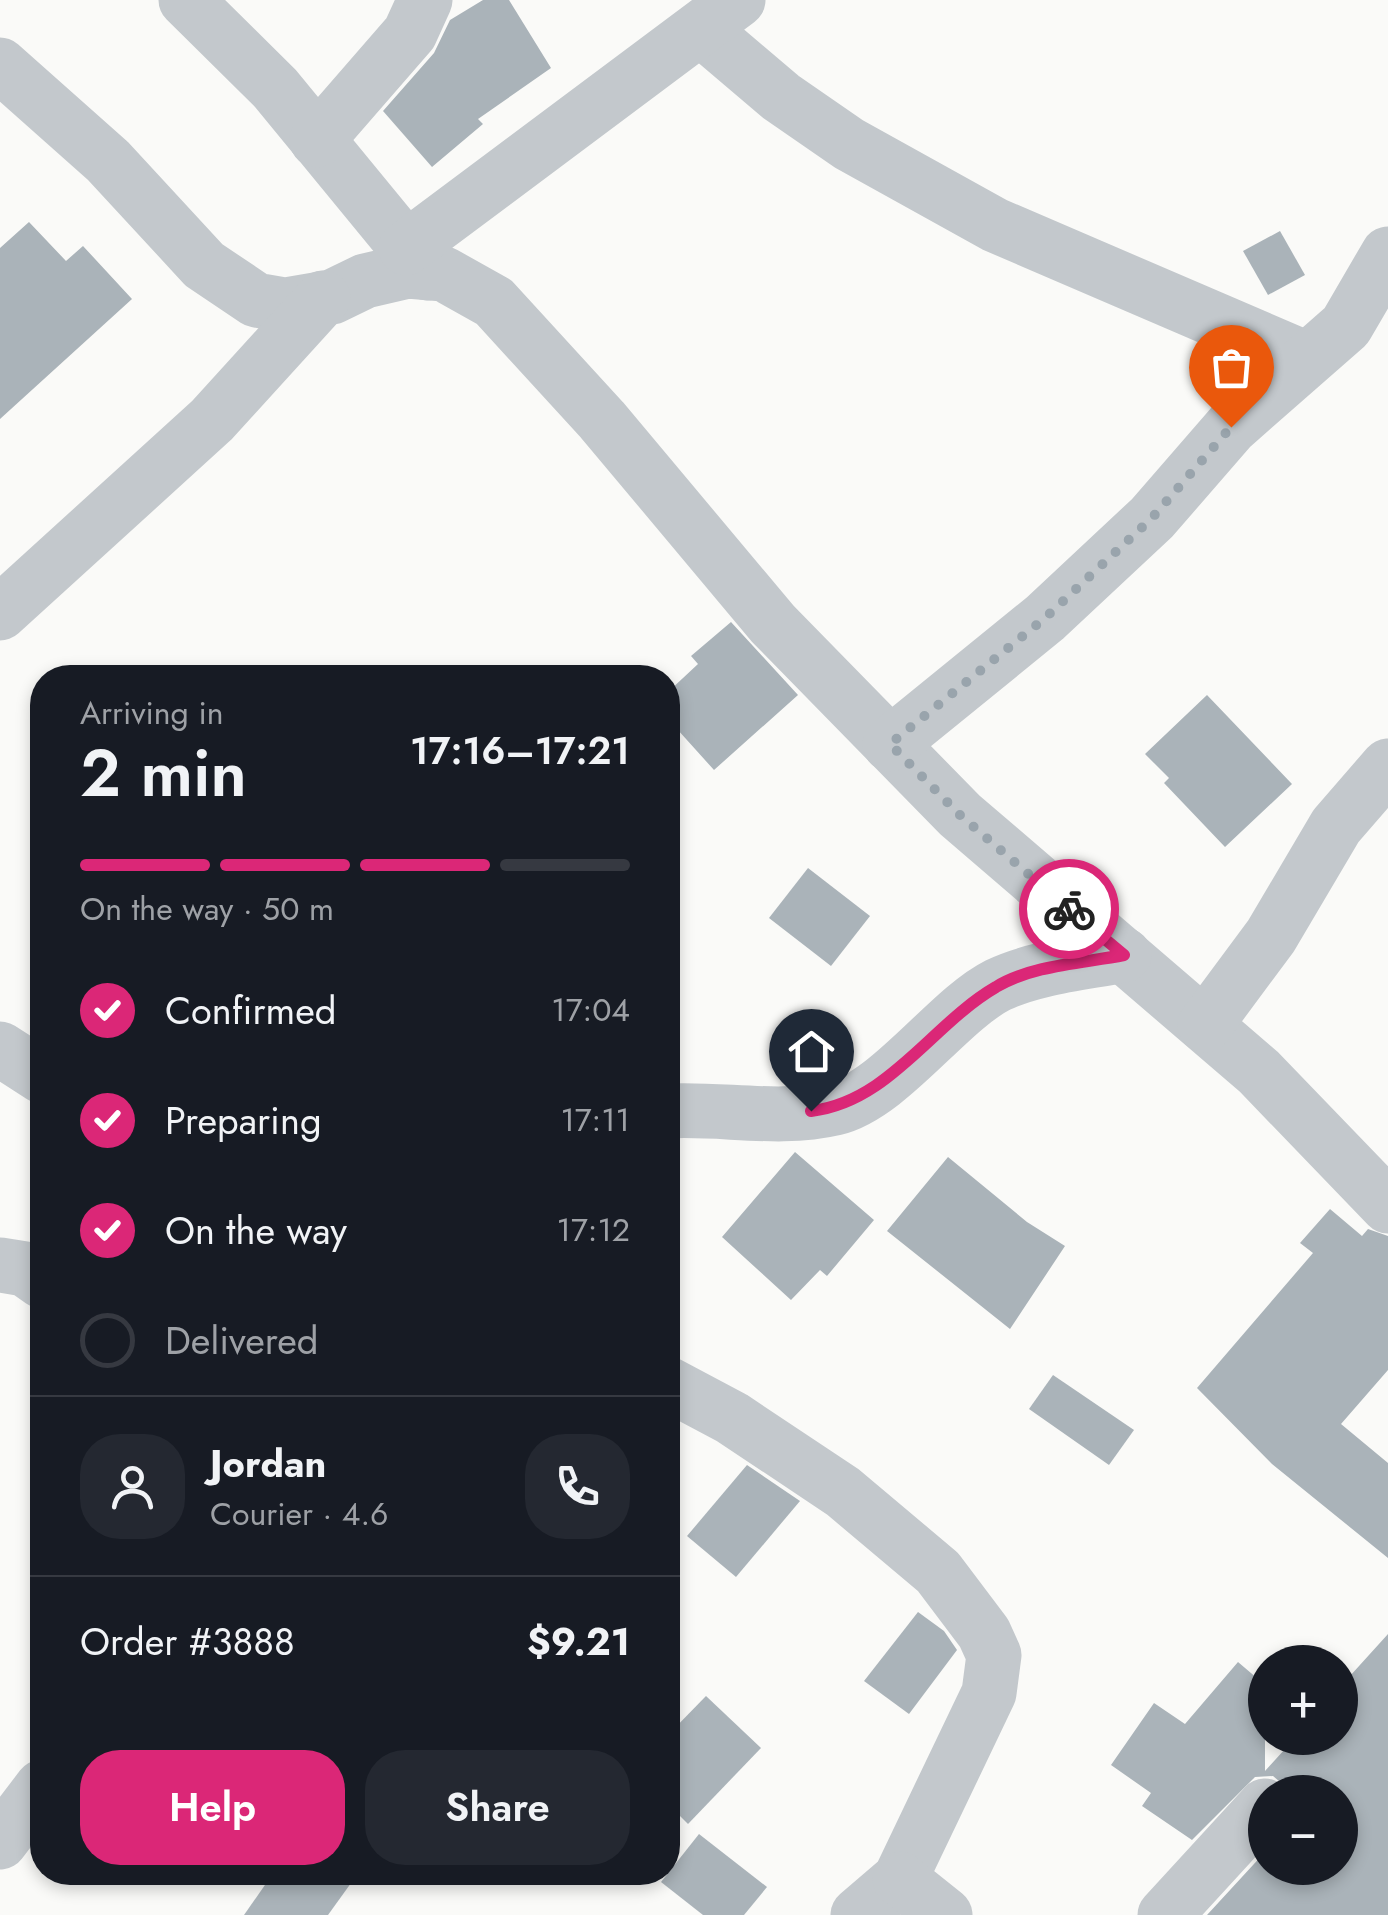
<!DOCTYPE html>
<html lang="en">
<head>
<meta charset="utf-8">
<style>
	:root { --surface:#171b24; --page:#242831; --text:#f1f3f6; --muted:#9ea1a6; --line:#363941; --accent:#db2777 }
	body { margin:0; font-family:Jost,sans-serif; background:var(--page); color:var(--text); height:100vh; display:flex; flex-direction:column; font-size:38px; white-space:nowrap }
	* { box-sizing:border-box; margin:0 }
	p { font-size:32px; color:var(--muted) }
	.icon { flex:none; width:55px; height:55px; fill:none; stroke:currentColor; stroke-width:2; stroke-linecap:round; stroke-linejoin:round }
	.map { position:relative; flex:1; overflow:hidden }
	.sheet { position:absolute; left:30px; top:665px; width:650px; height:1220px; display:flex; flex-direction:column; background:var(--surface); border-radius:40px; box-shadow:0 5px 15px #0003 }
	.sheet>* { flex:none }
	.fabs { position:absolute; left:1248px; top:1645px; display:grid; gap:20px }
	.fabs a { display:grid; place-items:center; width:110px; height:110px; border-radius:50%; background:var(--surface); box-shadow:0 5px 15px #0003; font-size:50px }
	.pin { position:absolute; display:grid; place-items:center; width:85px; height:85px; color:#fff; margin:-102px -42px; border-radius:50% 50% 50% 0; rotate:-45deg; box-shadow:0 0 10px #0007 }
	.pin .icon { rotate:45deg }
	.courier { position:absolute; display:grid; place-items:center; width:100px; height:100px; margin:-50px; border:8px solid #db2777; border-radius:50%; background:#fff; color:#222; box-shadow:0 2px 12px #0007 }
	.summary em { font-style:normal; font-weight:600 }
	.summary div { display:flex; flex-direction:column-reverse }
	.summary { display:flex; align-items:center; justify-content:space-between; height:170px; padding:0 50px }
	h1 { font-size:65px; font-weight:600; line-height:75px }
	.bar { display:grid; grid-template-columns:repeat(4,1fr); gap:15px 10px; align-content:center; height:120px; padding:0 50px }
	.bar i { height:12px; border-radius:8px; background:var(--line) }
	.bar .selected { background:var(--accent) }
	.bar p { grid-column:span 4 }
	.line { display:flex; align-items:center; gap:25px; padding:0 50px; border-top:2px solid var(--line) }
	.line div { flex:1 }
	.round { display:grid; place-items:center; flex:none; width:105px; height:105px; border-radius:40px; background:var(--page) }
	ol { padding:0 50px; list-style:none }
	li { display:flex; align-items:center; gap:30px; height:110px }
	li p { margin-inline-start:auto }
	li .icon { padding:10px; border-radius:50%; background:var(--accent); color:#fff; stroke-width:4 }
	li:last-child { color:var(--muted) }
	li i { width:55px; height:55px; border:5px solid var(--line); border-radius:50% }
	.primary-button { display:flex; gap:20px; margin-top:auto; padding:20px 50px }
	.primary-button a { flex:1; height:115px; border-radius:40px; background:var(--accent); color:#fff; font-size:40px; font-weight:600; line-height:115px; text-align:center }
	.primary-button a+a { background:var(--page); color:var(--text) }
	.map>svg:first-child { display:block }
	.building { fill:#aab3b9 }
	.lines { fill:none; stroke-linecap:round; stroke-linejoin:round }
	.minor { stroke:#c3c8cc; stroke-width:55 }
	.done { stroke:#99a4ac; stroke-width:10; stroke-dasharray:0 18 }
	.route { stroke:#db2777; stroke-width:12 }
</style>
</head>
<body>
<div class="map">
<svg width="1388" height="1915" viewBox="0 0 1388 1915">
	<rect width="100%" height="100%" fill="#fafaf8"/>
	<g class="building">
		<polygon points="483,0 509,0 551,68 478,119 483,124 432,167 383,111 434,53 450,20"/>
		<polygon points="29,222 66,261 83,246 132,299 0,419 0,248"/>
		<polygon points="1280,231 1305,275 1268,295 1243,251"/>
		<polygon points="731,622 798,695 714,770 668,719 668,692 698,664 691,656"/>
		<polygon points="1207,695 1292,784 1225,847 1164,783 1169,778 1145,754"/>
		<polygon points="808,868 870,916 831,966 769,918"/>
		<polygon points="795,1152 874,1220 827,1276 820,1270 791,1300 722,1237"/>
		<polygon points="948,1157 1027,1222 1065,1246 1010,1329 887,1231"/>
		<polygon points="1330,1209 1362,1236 1368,1229 1388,1236 1388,1370 1341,1424 1388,1463 1388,1558 1272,1464 1197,1388 1313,1253 1300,1243"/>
		<polygon points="1053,1375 1134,1430 1109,1465 1029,1409"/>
		<polygon points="747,1465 800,1501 736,1577 687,1536"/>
		<polygon points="918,1612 944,1631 957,1650 909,1714 864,1681"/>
		<polygon points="1388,1634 1388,1915 1207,1915 1265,1852 1265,1868 1340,1868 1340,1792 1292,1792 1273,1776 1255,1777 1192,1840 1142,1806 1151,1793 1111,1765 1154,1703 1185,1724 1238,1662 1265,1685 1265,1771 1295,1738 1340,1738 1340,1687"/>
		<polygon points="706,1696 761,1748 688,1824 668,1804 668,1735"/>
		<polygon points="699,1834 767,1887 744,1915 703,1915 661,1882"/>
		<polygon points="274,1872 359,1872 328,1915 244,1915"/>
	</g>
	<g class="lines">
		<g class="minor">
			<polyline points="186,0 275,88 427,273"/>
			<polyline points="701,29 781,97 849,144 995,225 1307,359"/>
			<polyline points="0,65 108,161 204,265 256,300 285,305 332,297 365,281 408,271 444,274 494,302 602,420 773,624 960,815 1259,1072 1388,1206"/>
			<polyline points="317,140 410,33 425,0"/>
			<polyline points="406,248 738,0"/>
			<polyline points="0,613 212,420 323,298"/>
			<polyline points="890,744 1045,618 1152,518 1231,427 1346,326 1388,254"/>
			<polyline points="1205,1025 1271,936 1336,826 1388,766"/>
			<polyline points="0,1049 42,1076"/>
			<path d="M668 1111C723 1108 780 1121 835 1108 890 1095 948 1010 998 985 1036 967 1083 963 1124 955"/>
			<polyline points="0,1265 25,1269 42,1281"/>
			<polyline points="668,1384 732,1418 843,1492 938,1572 984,1633 994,1655 989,1693 900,1879 858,1915"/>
			<polyline points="0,1842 42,1787"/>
			<polyline points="900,1879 945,1915"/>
			<polyline points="1165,1915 1265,1806"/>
		</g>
	</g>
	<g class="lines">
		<polyline class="done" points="1069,909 960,815 890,744 1045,618 1152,518 1231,427"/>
		<path class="route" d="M811 1111C889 1102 932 1024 996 987 1032 965 1084 963 1124 955L1069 909"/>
	</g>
</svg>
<div class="fabs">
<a>+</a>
<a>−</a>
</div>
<div class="pin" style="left:1231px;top:427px;background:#ea580c"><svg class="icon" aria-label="bag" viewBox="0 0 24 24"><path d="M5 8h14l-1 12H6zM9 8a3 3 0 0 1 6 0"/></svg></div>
<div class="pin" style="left:811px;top:1111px;background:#1f2937"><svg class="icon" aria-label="home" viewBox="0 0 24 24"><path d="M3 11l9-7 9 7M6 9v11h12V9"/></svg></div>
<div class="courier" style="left:1069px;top:909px"><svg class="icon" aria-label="bike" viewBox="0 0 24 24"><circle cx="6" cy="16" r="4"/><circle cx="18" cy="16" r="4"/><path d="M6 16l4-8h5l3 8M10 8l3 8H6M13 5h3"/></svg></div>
<section class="sheet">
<div class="summary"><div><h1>2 min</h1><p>Arriving in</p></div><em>17:16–17:21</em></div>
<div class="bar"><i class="selected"></i><i class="selected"></i><i class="selected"></i><i></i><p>On the way · 50 m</p></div>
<ol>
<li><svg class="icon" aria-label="check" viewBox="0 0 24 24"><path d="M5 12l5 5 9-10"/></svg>Confirmed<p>17:04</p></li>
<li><svg class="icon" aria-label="check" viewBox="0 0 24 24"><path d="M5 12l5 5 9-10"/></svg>Preparing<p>17:11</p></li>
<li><svg class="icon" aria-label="check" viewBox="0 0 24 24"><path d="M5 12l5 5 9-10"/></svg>On the way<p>17:12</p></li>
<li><i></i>Delivered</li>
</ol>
<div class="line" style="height:180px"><a class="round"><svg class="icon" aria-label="person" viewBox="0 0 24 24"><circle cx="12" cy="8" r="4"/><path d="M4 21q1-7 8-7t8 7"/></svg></a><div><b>Jordan</b><p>Courier · 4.6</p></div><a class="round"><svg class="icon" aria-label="phone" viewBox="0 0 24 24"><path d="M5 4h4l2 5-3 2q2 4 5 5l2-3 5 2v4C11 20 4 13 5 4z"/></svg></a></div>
<div class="line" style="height:130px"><div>Order #3888</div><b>$9.21</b></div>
<div class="primary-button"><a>Help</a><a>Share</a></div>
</section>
</div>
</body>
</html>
